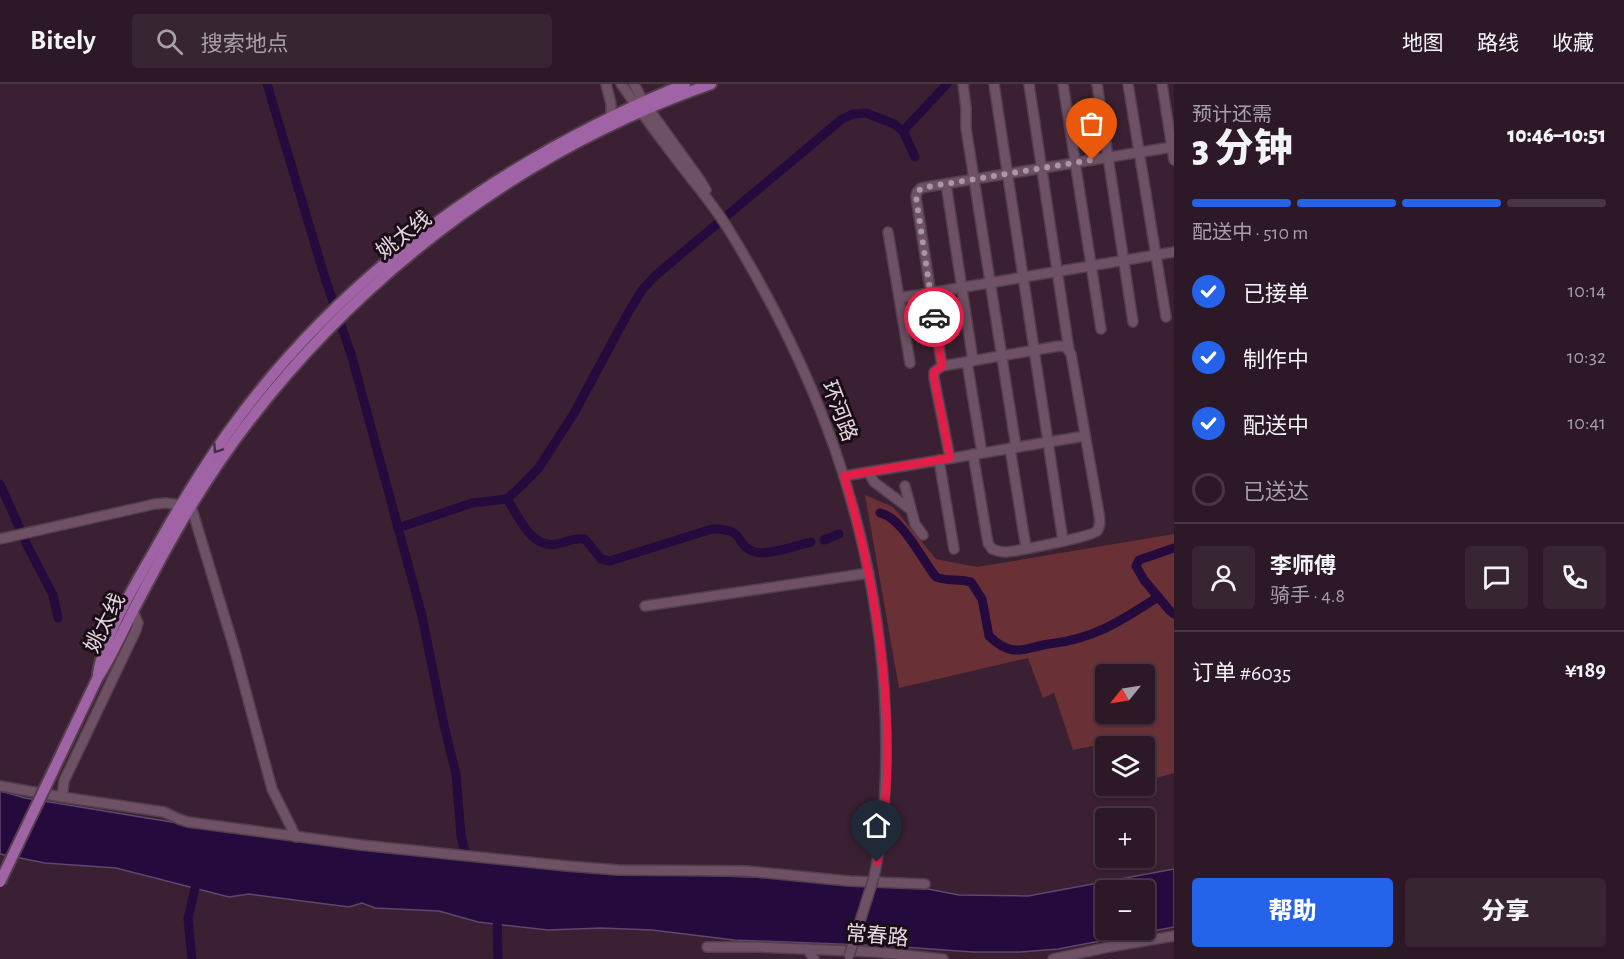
<!DOCTYPE html>
<html lang="zh">
<head>
<meta charset="utf-8">
<style>
	:root { --surface:#2c1826; --page:#382532; --text:#f1f3f6; --muted:#a6a0a7; --line:#483743; --accent:#2563eb }
	body { margin:0; font-family:"Alegreya Sans","Noto Sans SC",sans-serif; background:var(--page); color:var(--text); height:100vh; display:flex; flex-direction:column; font-size:22px; white-space:nowrap }
	* { box-sizing:border-box; margin:0 }
	p { font-size:20px; color:var(--muted) }
	.icon { flex:none; width:33px; height:33px; fill:none; stroke:currentColor; stroke-width:2; stroke-linecap:round; stroke-linejoin:round }
	.map { position:relative; flex:1; overflow:hidden }
	.drawer { display:flex; flex-direction:column; background:var(--surface); width:450px }
	.drawer>* { flex:none }
	.needle { width:39px; rotate:240deg }
	.fabs { position:absolute; left:1095px; top:580px; display:grid; gap:12px }
	.fabs a { display:grid; place-items:center; width:60px; height:60px; border-radius:6px; background:var(--surface); box-shadow:0 2px 4px #0004,0 0 0 2px var(--line); font-size:30px }
	.pin { position:absolute; display:grid; place-items:center; width:51px; height:51px; color:#fff; margin:-62px -26px; border-radius:50% 50% 50% 0; rotate:-45deg; box-shadow:0 0 6px #0007 }
	.pin .icon { rotate:45deg }
	.courier { position:absolute; display:grid; place-items:center; width:60px; height:60px; margin:-30px; border:4px solid #e11d48; border-radius:50%; background:#fff; color:#222; box-shadow:0 2px 8px #0007 }
	.overview em { font-style:normal; font-weight:800 }
	.overview div { display:flex; flex-direction:column-reverse }
	.overview { display:flex; align-items:center; justify-content:space-between; height:102px; padding:0 18px }
	h1 { font-size:39px; font-weight:800; line-height:45px }
	.bar { display:grid; grid-template-columns:repeat(4,1fr); gap:9px 6px; align-content:center; height:72px; padding:0 18px }
	.bar i { height:8px; border-radius:4px; background:var(--line) }
	.bar .selected { background:var(--accent) }
	.bar p { grid-column:span 4 }
	.line { display:flex; align-items:center; gap:15px; padding:0 18px; border-top:2px solid var(--line) }
	.line div { flex:1 }
	.round { display:grid; place-items:center; flex:none; width:63px; height:63px; border-radius:6px; background:var(--page) }
	ol { padding:0 18px; list-style:none }
	li { display:flex; align-items:center; gap:18px; height:66px }
	li p { margin-inline-start:auto }
	li .icon { padding:6px; border-radius:50%; background:var(--accent); color:#fff; stroke-width:4 }
	li:last-child { color:var(--muted) }
	li i { width:33px; height:33px; border:3px solid var(--line); border-radius:50% }
	.cta { display:flex; gap:12px; margin-top:auto; padding:12px 18px }
	.cta a { flex:1; height:69px; border-radius:6px; background:var(--accent); color:#fff; font-size:24px; font-weight:800; line-height:69px; text-align:center }
	.cta a+a { background:var(--page); color:var(--text) }
	header { display:flex; align-items:center; gap:36px; box-sizing:border-box; height:84px; padding:0 30px; background:var(--surface); border-bottom:2px solid var(--line) }
	header strong { font-size:28px }
	nav { display:flex; gap:33px; margin-inline-start:auto; font-size:21px }
	.search { width:420px; height:54px; background:var(--page); display:flex; align-items:center; gap:15px; box-sizing:border-box; padding:0 21px; border-radius:6px; color:var(--muted); font-size:22px }
	main { display:flex; flex:1; min-height:0 }
	.map>svg:first-child { display:block }
	.green { fill:#693136; fill-rule:evenodd }
	.water { fill:#250a3d; stroke:#5f476e; stroke-width:1.5; fill-rule:evenodd }
	.lines { fill:none; stroke-linecap:round; stroke-linejoin:round }
	.canal { stroke:#250a3d; stroke-width:9 }
	.minor-casing { stroke:#543e4d; stroke-width:12 }
	.major-casing { stroke:#543e4d; stroke-width:14 }
	.minor { stroke:#6e5165; stroke-width:9 }
	.major { stroke:#a063a5; stroke-width:10 }
	.minor-bridge-casing { stroke:#543e4d; stroke-width:12; stroke-linecap:butt }
	.major-bridge-casing { stroke:#543e4d; stroke-width:14; stroke-linecap:butt }
	.minor-bridge { stroke:#6e5165; stroke-width:9 }
	.major-bridge { stroke:#a063a5; stroke-width:10 }
	.oneway { stroke:#492c48 }
	.done { stroke:#aa96a4; stroke-width:6; stroke-dasharray:0 10.8 }
	.route { stroke:#e11d48; stroke-width:8 }
	.labels { text-anchor:middle; dominant-baseline:central; stroke-width:6; stroke-linejoin:round; paint-order:stroke }
	.street-label { font-size:21px; fill:#e7d6e1; stroke:#1a0e16 }
</style>
</head>
<body>
<header>
<strong>Bitely</strong>
<div class="search"><svg class="icon" aria-label="search" viewBox="0 0 24 24"><circle cx="10" cy="10" r="6"/><path d="M15 15l6 6"/></svg>搜索地点</div>
<nav><a>地图</a><a>路线</a><a>收藏</a></nav>
</header>
<main>
<div class="map">
<svg width="1174" height="875" viewBox="0 0 1174 875">
	<rect width="100%" height="100%" fill="#3a2032"/>
	<path class="green" d="M865 411 893 423 936 475 977 483 1174 450V689L1145 697 1144 663H1128L1125 655 1073 666 1054 609 1043 614 1028 574 899 604ZM1106 591H1144V630H1106Z"/>
	<path class="water" d="M0 707 25 714 208 744 418 771 575 787 780 794 928 805 959 811 1028 812 1174 785V843L1058 865 1020 868H973L889 862 734 856 652 846 601 844 548 846 478 838 439 827 375 824 362 819 349 823 249 810 229 813 116 784 45 779 0 770ZM1106 807H1144V846H1106Z"/>
	<g class="lines">
		<g class="canal">
			<polyline points="267,0 325,194 352,273 422,532 444,641 456,690 461,752 468,779"/>
			<polyline points="903,47 947,0"/>
			<polyline points="0,400 28,463 53,511 58,534"/>
			<path d="M507 415C519 433 531 465 557 460 569 458 572 453 585 455L601 475 610 477 712 445C747 444 734 462 755 468 768 472 798 461 811 458"/>
			<path d="M880 429C902 433 922 476 936 493 947 498 959 494 971 498L982 515 989 552C1013 575 1023 564 1049 560 1094 555 1121 537 1158 513"/>
			<polyline points="398,444 472,419 507,415 521,402 538,385 573,331 628,229 642,206 655,192 842,35 853,30 866,29 894,40 903,47 915,73"/>
			<polyline points="824,456 839,450"/>
			<polyline points="1174,464 1139,476 1136,482 1144,496 1170,527 1174,530"/>
			<polyline points="497,829 498,875"/>
			<polyline points="192,875 188,834 198,792"/>
		</g>
		<g class="minor-casing">
			<g id="minor">
				<polyline points="606,0 611,20 611,33"/>
				<path d="M621 0C640 27 660 54 680 80 697 102 715 123 729 146 817 290 872 435 884 604 888 668 887 731 874 793"/>
				<polyline points="634,0 643,17 700,96 706,106"/>
				<polyline points="963,0 966,24 966,44 1016,363"/>
				<polyline points="994,0 1063,457"/>
				<polyline points="1029,0 1069,266"/>
				<polyline points="1063,0 1101,245"/>
				<polyline points="1097,0 1133,238"/>
				<polyline points="1128,0 1166,233"/>
				<polyline points="1162,0 1174,76"/>
				<polyline points="946,100 973,277"/>
				<polyline points="888,148 910,279"/>
				<polyline points="899,214 1174,168"/>
				<polyline points="967,278 982,369"/>
				<polyline points="942,282 916,113 917,108 921,104 932,102 1172,63"/>
				<polyline points="1010,364 1026,464"/>
				<path d="M950 374 934 294V288L942 282 1059 262 1066 263 1071 270 1098 424C1099 432 1102 440 1097 447 1091 453 1017 467 1006 468 1001 468 997 467 992 465L988 459 973 370"/>
				<polyline points="939,376 954,465"/>
				<polyline points="868,388 874,398 910,425"/>
				<polyline points="844,392 1085,352"/>
				<polyline points="905,402 915,440 923,451"/>
				<polyline points="0,455 155,420 166,419 191,422 235,567 272,705 296,753"/>
				<polyline points="645,522 869,489"/>
				<polyline points="0,702 62,713 164,728 179,735 188,738 361,761 567,782 618,786 746,787 849,797 925,800"/>
				<polyline points="62,713 64,697 136,546 138,539 133,527"/>
				<polyline points="707,863 758,863 875,868 943,875"/>
				<polyline points="807,865 814,875"/>
				<polyline points="1053,875 1109,863 1174,852"/>
			</g>
		</g>
		<g class="major-casing">
			<g id="major">
				<path d="M98 590C104 549 141 491 161 455 182 418 204 382 229 347 342 189 506 73 685 0"/>
				<path d="M98 593C112 572 122 548 134 525 152 491 170 456 191 422 309 229 496 75 711 0"/>
			</g>
		</g>
		<use href="#minor" class="minor"/>
		<use href="#major" class="major"/>
		<g class="minor-bridge-casing">
			<polyline id="minor-bridge" points="849,872 874,793"/>
		</g>
		<g class="major-bridge-casing">
			<polyline id="major-bridge" points="0,798 98,593"/>
		</g>
		<use href="#minor-bridge" class="minor-bridge"/>
		<use href="#major-bridge" class="major-bridge"/>
	</g>
	<defs><path id="oneway-chevron" d="M-2-3.5L2.5 0L-2 3.5" fill="none" stroke-width="1.6" stroke-linecap="round" stroke-linejoin="round" transform="scale(1.5)"/></defs>
	<use class="oneway" href="#oneway-chevron" transform="translate(217 365) rotate(124)"/>
	<g class="lines">
		<path class="done" d="M934 233 916 113C917 104 924 104 932 102L1092 76"/>
		<path class="route" d="M877 778C902 660 879 507 844 392L950 374 934 294V288L942 282 934 233"/>
	</g>
	<g class="labels">
		<g class="street-label">
			<text transform="translate(404 151) rotate(-38)">姚太线</text>
			<text transform="translate(839 327) rotate(69)">环河路</text>
			<text transform="translate(105 539) rotate(-63)">姚太线</text>
			<text transform="translate(877 852) rotate(5)">常春路</text>
		</g>
	</g>
</svg>
<div class="fabs">
<a><svg class="needle" viewBox="-14 -14 28 28"><path d="M0-13l5 13h-10z" fill="#e53935"/><path d="M0 13l5-13h-10z" fill="#a6a0a7"/></svg></a>
<a><svg class="icon" aria-label="layers" viewBox="0 0 24 24"><path d="M12 4l9 5-9 5-9-5zM3 14l9 5 9-5"/></svg></a>
<a>+</a>
<a>−</a>
</div>
<div class="pin" style="left:1092px;top:76px;background:#ea580c"><svg class="icon" aria-label="bag" viewBox="0 0 24 24"><path d="M5 8h14l-1 12H6zM9 8a3 3 0 0 1 6 0"/></svg></div>
<div class="pin" style="left:877px;top:778px;background:#1f2937"><svg class="icon" aria-label="home" viewBox="0 0 24 24"><path d="M3 11l9-7 9 7M6 9v11h12V9"/></svg></div>
<div class="courier" style="left:934px;top:233px"><svg class="icon" aria-label="car" viewBox="0 0 24 24"><path d="M5 17H2v-5l4-1 3-4h7l3 4 3 1v5h-3M9 17h6M6 11h13"/><circle cx="7" cy="17" r="2"/><circle cx="17" cy="17" r="2"/></svg></div>
</div>
<section class="drawer">
<div class="overview"><div><h1>3 分钟</h1><p>预计还需</p></div><em>10:46–10:51</em></div>
<div class="bar"><i class="selected"></i><i class="selected"></i><i class="selected"></i><i></i><p>配送中 · 510 m</p></div>
<ol>
<li><svg class="icon" aria-label="check" viewBox="0 0 24 24"><path d="M5 12l5 5 9-10"/></svg>已接单<p>10:14</p></li>
<li><svg class="icon" aria-label="check" viewBox="0 0 24 24"><path d="M5 12l5 5 9-10"/></svg>制作中<p>10:32</p></li>
<li><svg class="icon" aria-label="check" viewBox="0 0 24 24"><path d="M5 12l5 5 9-10"/></svg>配送中<p>10:41</p></li>
<li><i></i>已送达</li>
</ol>
<div class="line" style="height:108px"><a class="round"><svg class="icon" aria-label="person" viewBox="0 0 24 24"><circle cx="12" cy="8" r="4"/><path d="M4 21q1-7 8-7t8 7"/></svg></a><div><b>李师傅</b><p>骑手 · 4.8</p></div><a class="round"><svg class="icon" aria-label="chat" viewBox="0 0 24 24"><path d="M4 5h16v11H9l-5 4z"/></svg></a><a class="round"><svg class="icon" aria-label="phone" viewBox="0 0 24 24"><path d="M5 4h4l2 5-3 2q2 4 5 5l2-3 5 2v4C11 20 4 13 5 4z"/></svg></a></div>
<div class="line" style="height:78px"><div>订单 #6035</div><b>¥189</b></div>
<div class="cta"><a>帮助</a><a>分享</a></div>
</section>
</main>
</body>
</html>
